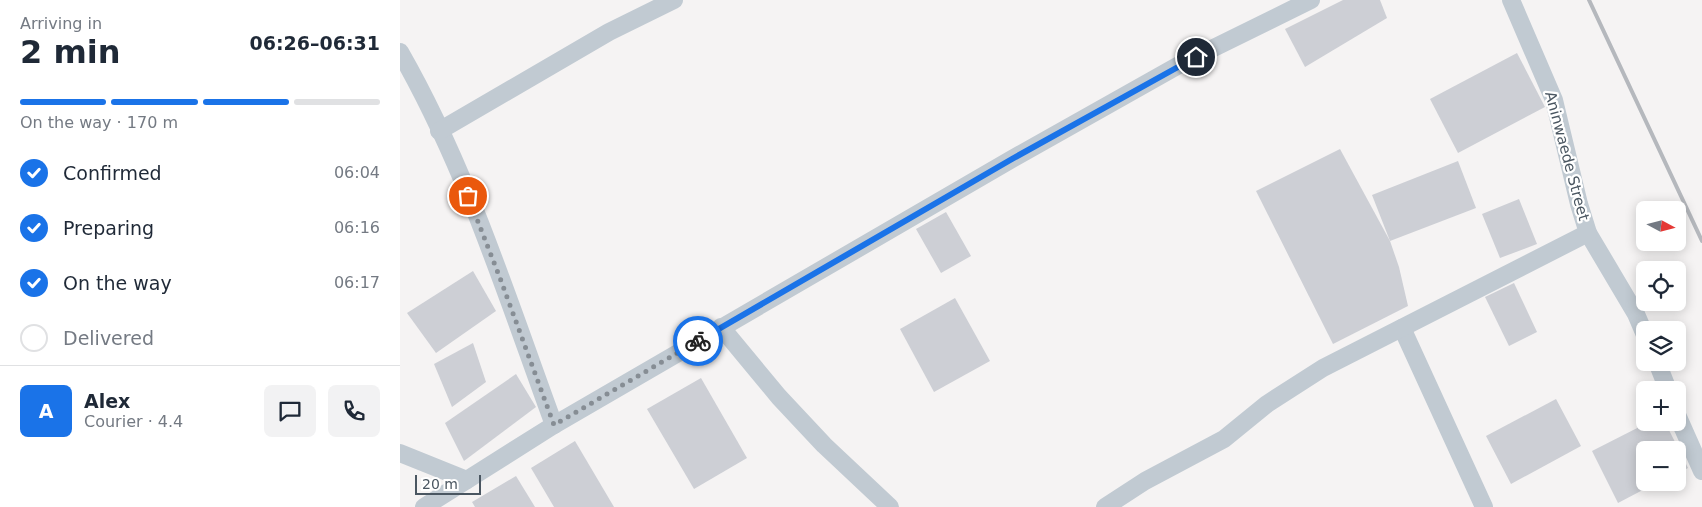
<!DOCTYPE html>
<html lang="en">
<head>
<meta charset="utf-8">
<style>
	:root { --surface:#fff; --page:#f2f2f3; --text:#1f2937; --muted:#747a83; --line:#e0e1e3; --accent:#1a73e8 }
	body { margin:0; font-family:"DejaVu Sans",sans-serif; background:var(--page); color:var(--text); height:100vh; display:flex; flex-direction:column; font-size:19px; white-space:nowrap }
	* { box-sizing:border-box; margin:0 }
	p { font-size:16px; color:var(--muted) }
	.icon { flex:none; width:28px; height:28px; fill:none; stroke:currentColor; stroke-width:2; stroke-linecap:round; stroke-linejoin:round }
	.map { position:relative; flex:1; overflow:hidden }
	.side { display:flex; flex-direction:column; background:var(--surface); width:400px }
	.side>* { flex:none }
	.needle { width:32px; rotate:97deg }
	.fabs { position:absolute; left:1236px; top:201px; display:grid; gap:10px }
	.fabs a { display:grid; place-items:center; width:50px; height:50px; border-radius:8px; background:var(--surface); box-shadow:0 2px 12px #0003; font-size:25px }
	.scale { position:absolute; left:15px; bottom:12px; width:66px; box-sizing:border-box; padding-left:5px; border:2px solid #4a5661; border-top:0; font-size:14px; line-height:18px; white-space:nowrap; color:#4a5661; -webkit-text-stroke:4px #fff; paint-order:stroke }
	.pin { position:absolute; display:grid; place-items:center; width:42px; height:42px; color:#fff; margin:-21px; border:2px solid #fff; border-radius:50%; box-shadow:0 1px 5px #0007 }
	.courier { position:absolute; display:grid; place-items:center; width:50px; height:50px; margin:-25px; border:4px solid #1a73e8; border-radius:50%; background:#fff; color:#222; box-shadow:0 1px 6px #0007 }
	.headline em { font-style:normal; font-weight:700 }
	.headline div { display:flex; flex-direction:column-reverse }
	.headline { display:flex; align-items:center; justify-content:space-between; height:85px; padding:0 20px }
	h1 { font-size:32px; font-weight:700; line-height:38px }
	.bar { display:grid; grid-template-columns:repeat(4,1fr); gap:8px 5px; align-content:center; height:60px; padding:0 20px }
	.bar i { height:6px; border-radius:4px; background:var(--line) }
	.bar .active { background:var(--accent) }
	.bar p { grid-column:span 4 }
	.line { display:flex; align-items:center; gap:12px; padding:0 20px; border-top:1px solid var(--line) }
	.line div { flex:1 }
	.round { display:grid; place-items:center; flex:none; width:52px; height:52px; border-radius:8px; background:var(--page) }
	ol { padding:0 20px; list-style:none }
	li { display:flex; align-items:center; gap:15px; height:55px }
	li p { margin-inline-start:auto }
	li .icon { padding:5px; border-radius:50%; background:var(--accent); color:#fff; stroke-width:4 }
	li:last-child { color:var(--muted) }
	li i { width:28px; height:28px; border:2px solid var(--line); border-radius:50% }
	main { display:flex; flex:1; min-height:0 }
	.map>svg:first-child { display:block }
	.building { fill:#cdcfd5 }
	.lines { fill:none; stroke-linecap:round; stroke-linejoin:round }
	.street { stroke:#c1cad2; stroke-width:18 }
	.rail { stroke:#b5b8bd; stroke-width:4 }
	.done { stroke:#868d94; stroke-width:5; stroke-dasharray:0 9 }
	.route { stroke:#1a73e8; stroke-width:6 }
	.labels { text-anchor:middle; dominant-baseline:central; stroke-width:4.5; stroke-linejoin:round; paint-order:stroke }
	.street-label { font-size:15px; fill:#4a5661; stroke:#fff }
</style>
</head>
<body>
<main>
<section class="side">
<div class="headline"><div><h1>2 min</h1><p>Arriving in</p></div><em>06:26–06:31</em></div>
<div class="bar"><i class="active"></i><i class="active"></i><i class="active"></i><i></i><p>On the way · 170 m</p></div>
<ol>
<li><svg class="icon" aria-label="check" viewBox="0 0 24 24"><path d="M5 12l5 5 9-10"/></svg>Confirmed<p>06:04</p></li>
<li><svg class="icon" aria-label="check" viewBox="0 0 24 24"><path d="M5 12l5 5 9-10"/></svg>Preparing<p>06:16</p></li>
<li><svg class="icon" aria-label="check" viewBox="0 0 24 24"><path d="M5 12l5 5 9-10"/></svg>On the way<p>06:17</p></li>
<li><i></i>Delivered</li>
</ol>
<div class="line" style="height:90px"><b class="round" style="background:var(--accent);color:#fff">A</b><div><b>Alex</b><p>Courier · 4.4</p></div><a class="round"><svg class="icon" aria-label="chat" viewBox="0 0 24 24"><path d="M4 5h16v11H9l-5 4z"/></svg></a><a class="round"><svg class="icon" aria-label="phone" viewBox="0 0 24 24"><path d="M5 4h4l2 5-3 2q2 4 5 5l2-3 5 2v4C11 20 4 13 5 4z"/></svg></a></div>
</section>
<div class="map">
<svg width="1302" height="507" viewBox="0 0 1302 507">
	<rect width="100%" height="100%" fill="#f5f3f3"/>
	<g class="building">
		<polygon points="943,0 980,0 987,18 905,67 885,29"/>
		<polygon points="1117,53 1145,107 1058,153 1030,99"/>
		<polygon points="940,149 990,241 999,267 1008,306 933,344 856,191"/>
		<polygon points="1058,161 1076,208 990,241 972,195"/>
		<polygon points="1119,199 1137,244 1100,258 1082,214"/>
		<polygon points="546,212 571,256 541,273 516,229"/>
		<polygon points="73,271 96,311 36,353 7,313"/>
		<polygon points="1114,283 1137,332 1109,346 1085,297"/>
		<polygon points="555,298 590,361 534,392 500,329"/>
		<polygon points="73,343 86,382 52,407 34,364"/>
		<polygon points="116,374 136,407 64,461 45,423"/>
		<polygon points="301,378 347,458 294,489 247,409"/>
		<polygon points="1156,399 1181,446 1111,484 1086,436"/>
		<polygon points="1249,422 1265,422 1288,468 1278,473 1278,450 1245,450 1245,482 1258,482 1218,503 1192,451"/>
		<polygon points="175,441 214,507 154,507 131,468"/>
		<polygon points="116,476 135,507 75,507 72,502"/>
	</g>
	<g class="lines">
		<g class="street">
			<polyline points="1111,0 1154,100 1179,204 1188,233 1236,314 1245,335"/>
			<path d="M0 52C67 169 108 300 154 425"/>
			<polyline points="39,131 209,32 274,0"/>
			<polyline points="321,327 379,397 424,445 490,507"/>
			<polyline points="1002,328 1084,507"/>
			<polyline points="1257,362 1268,390"/>
			<polyline points="1278,417 1302,471"/>
			<polyline points="0,453 67,480"/>
			<polyline points="24,507 154,425 612,159 779,65 911,0"/>
			<polyline points="705,507 745,481 824,439 867,404 923,368 1188,233"/>
		</g>
		<polyline class="rail" points="1189,0 1302,241"/>
	</g>
	<g class="lines">
		<polyline class="done" points="68,196 100,278 154,425 298,341"/>
		<polyline class="route" points="298,341 612,159 796,57"/>
	</g>
	<g class="labels">
		<g class="street-label">
			<text transform="translate(1167 156) rotate(75)">Aninwaede Street</text>
		</g>
	</g>
</svg>
<div class="fabs">
<a><svg class="needle" viewBox="-14 -14 28 28"><path d="M0-13l5 13h-10z" fill="#e53935"/><path d="M0 13l5-13h-10z" fill="#747a83"/></svg></a>
<a><svg class="icon" aria-label="locate" viewBox="0 0 24 24"><circle cx="12" cy="12" r="6"/><path d="M12 2v4M12 18v4M2 12h4M18 12h4"/></svg></a>
<a><svg class="icon" aria-label="layers" viewBox="0 0 24 24"><path d="M12 4l9 5-9 5-9-5zM3 14l9 5 9-5"/></svg></a>
<a>+</a>
<a>−</a>
</div>
<div class="scale">20 m</div>
<div class="pin" style="left:68px;top:196px;background:#ea580c"><svg class="icon" aria-label="bag" viewBox="0 0 24 24"><path d="M5 8h14l-1 12H6zM9 8a3 3 0 0 1 6 0"/></svg></div>
<div class="pin" style="left:796px;top:57px;background:#1f2937"><svg class="icon" aria-label="home" viewBox="0 0 24 24"><path d="M3 11l9-7 9 7M6 9v11h12V9"/></svg></div>
<div class="courier" style="left:298px;top:341px"><svg class="icon" aria-label="bike" viewBox="0 0 24 24"><circle cx="6" cy="16" r="4"/><circle cx="18" cy="16" r="4"/><path d="M6 16l4-8h5l3 8M10 8l3 8H6M13 5h3"/></svg></div>
</div>
</main>
</body>
</html>
